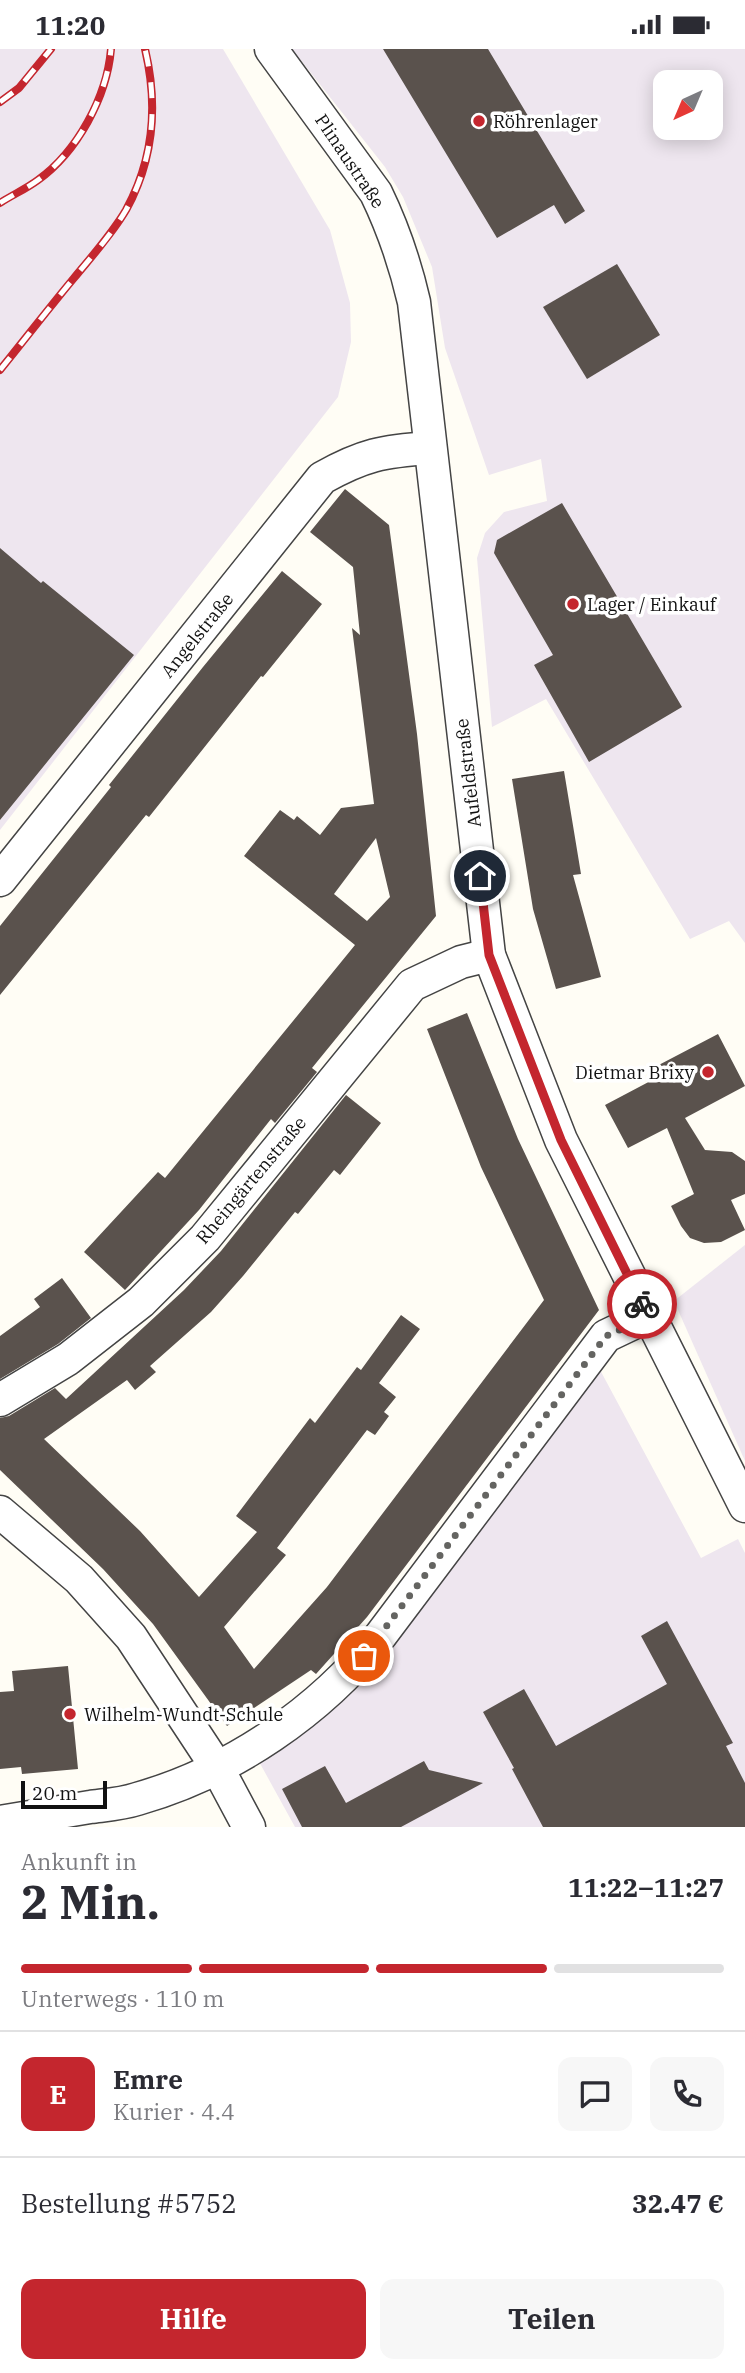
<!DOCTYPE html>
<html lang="de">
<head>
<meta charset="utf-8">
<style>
	:root { --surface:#fff; --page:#f7f7f7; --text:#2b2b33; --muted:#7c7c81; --line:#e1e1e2; --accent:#c4262e }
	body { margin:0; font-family:"IBM Plex Serif",serif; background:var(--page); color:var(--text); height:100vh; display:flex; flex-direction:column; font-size:26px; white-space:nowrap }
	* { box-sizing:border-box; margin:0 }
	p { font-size:23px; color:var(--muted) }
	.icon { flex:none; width:38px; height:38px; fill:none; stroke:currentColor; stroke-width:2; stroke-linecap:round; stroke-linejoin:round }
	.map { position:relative; height:1778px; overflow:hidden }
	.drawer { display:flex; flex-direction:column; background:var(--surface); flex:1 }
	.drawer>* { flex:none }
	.needle { width:46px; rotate:224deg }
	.fabs { position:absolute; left:653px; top:21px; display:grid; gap:14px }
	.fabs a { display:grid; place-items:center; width:70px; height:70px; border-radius:14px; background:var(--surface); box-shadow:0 4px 18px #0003; font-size:35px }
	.scale { position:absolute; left:21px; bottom:18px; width:86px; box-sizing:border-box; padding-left:7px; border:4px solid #111; border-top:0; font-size:19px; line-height:24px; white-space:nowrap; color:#111; -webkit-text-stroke:5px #fff; paint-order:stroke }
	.pin { position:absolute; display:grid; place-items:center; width:60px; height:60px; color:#fff; margin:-30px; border:4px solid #fff; border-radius:50%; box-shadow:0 2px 7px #0007 }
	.courier { position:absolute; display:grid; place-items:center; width:70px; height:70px; margin:-35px; border:5px solid #c4262e; border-radius:50%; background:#fff; color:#222; box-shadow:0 2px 9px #0007 }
	.head em { font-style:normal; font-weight:700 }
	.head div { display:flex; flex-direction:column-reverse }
	.head { display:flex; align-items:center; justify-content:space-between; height:119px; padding:0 21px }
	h1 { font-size:46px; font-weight:700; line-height:52px }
	.bar { display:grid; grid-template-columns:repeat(4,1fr); gap:10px 7px; align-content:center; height:84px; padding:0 21px }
	.bar i { height:9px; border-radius:5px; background:var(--line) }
	.bar .on { background:var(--accent) }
	.bar p { grid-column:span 4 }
	.line { display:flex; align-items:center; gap:18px; padding:0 21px; border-top:2px solid var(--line) }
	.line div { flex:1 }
	.round { display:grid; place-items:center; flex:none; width:74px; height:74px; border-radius:14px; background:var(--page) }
	.primary-button { display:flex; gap:14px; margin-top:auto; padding:14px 21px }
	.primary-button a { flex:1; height:80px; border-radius:14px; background:var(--accent); color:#fff; font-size:28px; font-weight:700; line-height:80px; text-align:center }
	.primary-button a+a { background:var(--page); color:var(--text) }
	.status { display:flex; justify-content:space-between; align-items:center; height:49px; padding:0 35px; background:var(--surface); direction:ltr }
	.status svg { height:19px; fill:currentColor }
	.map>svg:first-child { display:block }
	.industrial { fill:#eee6ef; fill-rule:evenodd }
	.building { fill:#5a524d; fill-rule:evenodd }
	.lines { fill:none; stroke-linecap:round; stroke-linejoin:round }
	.minor-casing { stroke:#444; stroke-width:35 }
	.minor { stroke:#fff; stroke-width:32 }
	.rail-casing { stroke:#c4262e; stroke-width:8 }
	.rail { stroke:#fff; stroke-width:5; stroke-dasharray:16; stroke-linecap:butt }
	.done { stroke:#646461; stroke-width:7; stroke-dasharray:0 12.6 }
	.route { stroke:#c4262e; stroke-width:9 }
	.poi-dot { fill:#c4262e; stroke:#fff; stroke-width:2.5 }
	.labels { text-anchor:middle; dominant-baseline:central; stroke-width:7; stroke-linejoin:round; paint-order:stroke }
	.poi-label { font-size:18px; fill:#111; stroke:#fff; text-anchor:start }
	.street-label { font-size:18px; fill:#111; stroke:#fff }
</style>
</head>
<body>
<div class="status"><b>11:20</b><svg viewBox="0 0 49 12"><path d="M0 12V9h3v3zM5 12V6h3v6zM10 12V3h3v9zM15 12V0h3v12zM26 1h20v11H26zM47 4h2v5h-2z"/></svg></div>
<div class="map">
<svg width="745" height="1778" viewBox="0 0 745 1778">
	<rect width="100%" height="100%" fill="#fffdf5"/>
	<g class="industrial">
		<polygon points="0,0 223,0 330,181 350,254 351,293 338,348 0,781"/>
		<path d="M292 0H745V894L729 872 690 890 546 650 492 678 477 509 485 484 504 463 547 452 541 410 489 426 445 299 432 218 403 148 385 118ZM665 33H710V79H665Z"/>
		<polygon points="745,1196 745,1412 674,1252"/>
		<polygon points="599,1319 701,1509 738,1490 745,1504 745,1778 295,1778 257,1709"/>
	</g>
	<g class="building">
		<polygon points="383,0 488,0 585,162 565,175 554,156 497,189"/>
		<polygon points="617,215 660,286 587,330 543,258"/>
		<path d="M345 440 389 476 417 685 436 867 312 1019 317 1023 275 1074 271 1070 199 1161 125 1241 84 1203 158 1123 165 1129 355 896 244 807 280 761 294 771 297 767 320 786 341 759 374 755 352 579 360 586 353 518 310 483ZM376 789 390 848 367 872 334 845Z"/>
		<polygon points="562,454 682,658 589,713 534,616 553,606 494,504 497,491"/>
		<polygon points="0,499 41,534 43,532 134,606 0,771"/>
		<polygon points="282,522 322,555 263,628 261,627 149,768 146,766 0,946 0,877 111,738 109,736 203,618"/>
		<polygon points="564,722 581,825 573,826 601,928 556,940 533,860 512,730"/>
		<polygon points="467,964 518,1090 599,1261 367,1568 316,1625 311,1621 227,1677 153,1575 103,1520 0,1421 0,1369 9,1367 55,1339 66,1350 184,1241 221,1202 346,1046 381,1074 340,1126 334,1121 298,1165 295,1163 243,1227 211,1263 150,1317 156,1323 135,1341 127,1331 44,1390 140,1482 199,1548 257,1483 236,1467 310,1369 315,1374 357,1318 361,1321 401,1266 420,1280 379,1334 396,1348 384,1363 389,1367 375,1386 367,1381 277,1499 286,1506 224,1578 254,1620 327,1538 544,1251 481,1118 427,980"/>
		<polygon points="718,985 745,1037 685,1069 705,1101 732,1103 745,1112 745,1145 731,1151 745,1181 721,1193 704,1194 690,1189 681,1177 671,1157 694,1145 667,1079 628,1099 605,1056 658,1028 653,1019"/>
		<polygon points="62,1229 91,1269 58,1295 0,1330 0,1287 40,1258 34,1250"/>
		<polygon points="667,1572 733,1694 726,1697 745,1734 745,1778 543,1778 512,1720 514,1719 483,1663 524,1640 556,1697 667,1635 641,1587"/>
		<polygon points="68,1617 78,1720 22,1725 21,1718 0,1720 0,1643 14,1642 12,1622"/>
		<polygon points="424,1712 429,1721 483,1734 401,1778 302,1778 282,1740 325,1717 346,1754"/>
	</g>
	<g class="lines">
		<g class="minor-casing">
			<g id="minor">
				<path d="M271 0 376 144C393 179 405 214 414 253L489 906 561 1091 745 1457"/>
				<path d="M0 831 322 429C363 406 383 402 430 399"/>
				<polyline points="0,1351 68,1310 141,1253 205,1189 412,936 461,913 489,906"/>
				<polyline points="0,1463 79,1530 131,1588 218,1720 249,1778"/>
				<path d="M0 1773C30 1768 60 1763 90 1758 105 1756 122 1755 137 1750 232 1723 320 1663 381 1586L606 1287 648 1267"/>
			</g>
		</g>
		<use href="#minor" class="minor"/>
		<g class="rail-casing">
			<g id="rail">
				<polyline points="0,53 19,39 51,0"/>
				<path d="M0 154C12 146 26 140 38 131 77 103 107 48 111 0"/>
				<path d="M0 321C25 290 49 259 74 229 92 207 112 185 126 161 154 110 158 55 145 0"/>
			</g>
		</g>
		<use href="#rail" class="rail"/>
	</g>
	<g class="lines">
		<polyline class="done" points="364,1607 606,1287 648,1268 642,1255"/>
		<polyline class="route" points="480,827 489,906 561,1091 642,1255"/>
	</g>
	<g class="poi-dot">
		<circle cx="479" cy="72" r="7"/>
		<circle cx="573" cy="555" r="7"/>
		<circle cx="708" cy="1023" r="7"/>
		<circle cx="70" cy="1665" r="7"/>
	</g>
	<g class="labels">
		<g class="poi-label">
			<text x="493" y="72">Röhrenlager</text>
			<text x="587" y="555">Lager / Einkauf</text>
			<text x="694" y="1023" text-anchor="end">Dietmar Brixy</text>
			<text x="84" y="1665">Wilhelm-Wundt-Schule</text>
		</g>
		<g class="street-label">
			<text transform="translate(350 112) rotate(56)">Plinaustraße</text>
			<text transform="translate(197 586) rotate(-51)">Angelstraße</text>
			<text transform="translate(468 724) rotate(-97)">Aufeldstraße</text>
			<text transform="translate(251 1131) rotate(-50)">Rheingärtenstraße</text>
		</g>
	</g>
</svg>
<div class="fabs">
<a><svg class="needle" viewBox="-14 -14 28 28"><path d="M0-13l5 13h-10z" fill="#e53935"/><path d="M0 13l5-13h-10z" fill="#7c7c81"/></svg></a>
</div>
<div class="scale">20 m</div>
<div class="pin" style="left:364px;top:1607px;background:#ea580c"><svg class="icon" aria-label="bag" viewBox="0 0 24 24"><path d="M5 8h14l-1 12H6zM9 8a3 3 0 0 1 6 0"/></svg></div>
<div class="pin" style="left:480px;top:827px;background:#1f2937"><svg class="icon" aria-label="home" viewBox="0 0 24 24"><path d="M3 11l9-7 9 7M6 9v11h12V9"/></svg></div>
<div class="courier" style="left:642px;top:1255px"><svg class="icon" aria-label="bike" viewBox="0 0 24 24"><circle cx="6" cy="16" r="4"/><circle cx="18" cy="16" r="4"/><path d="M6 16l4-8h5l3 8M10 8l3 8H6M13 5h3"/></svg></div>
</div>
<section class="drawer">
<div class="head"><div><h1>2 Min.</h1><p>Ankunft in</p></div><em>11:22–11:27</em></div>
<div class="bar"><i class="on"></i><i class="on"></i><i class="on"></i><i></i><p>Unterwegs · 110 m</p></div>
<div class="line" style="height:126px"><b class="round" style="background:var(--accent);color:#fff">E</b><div><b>Emre</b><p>Kurier · 4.4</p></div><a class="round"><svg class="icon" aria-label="chat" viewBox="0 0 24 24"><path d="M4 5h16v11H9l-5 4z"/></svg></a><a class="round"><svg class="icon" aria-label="phone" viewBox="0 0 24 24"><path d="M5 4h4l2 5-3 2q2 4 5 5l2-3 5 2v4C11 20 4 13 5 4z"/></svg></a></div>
<div class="line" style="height:91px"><div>Bestellung #5752</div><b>32.47 €</b></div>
<div class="primary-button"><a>Hilfe</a><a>Teilen</a></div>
</section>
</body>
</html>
